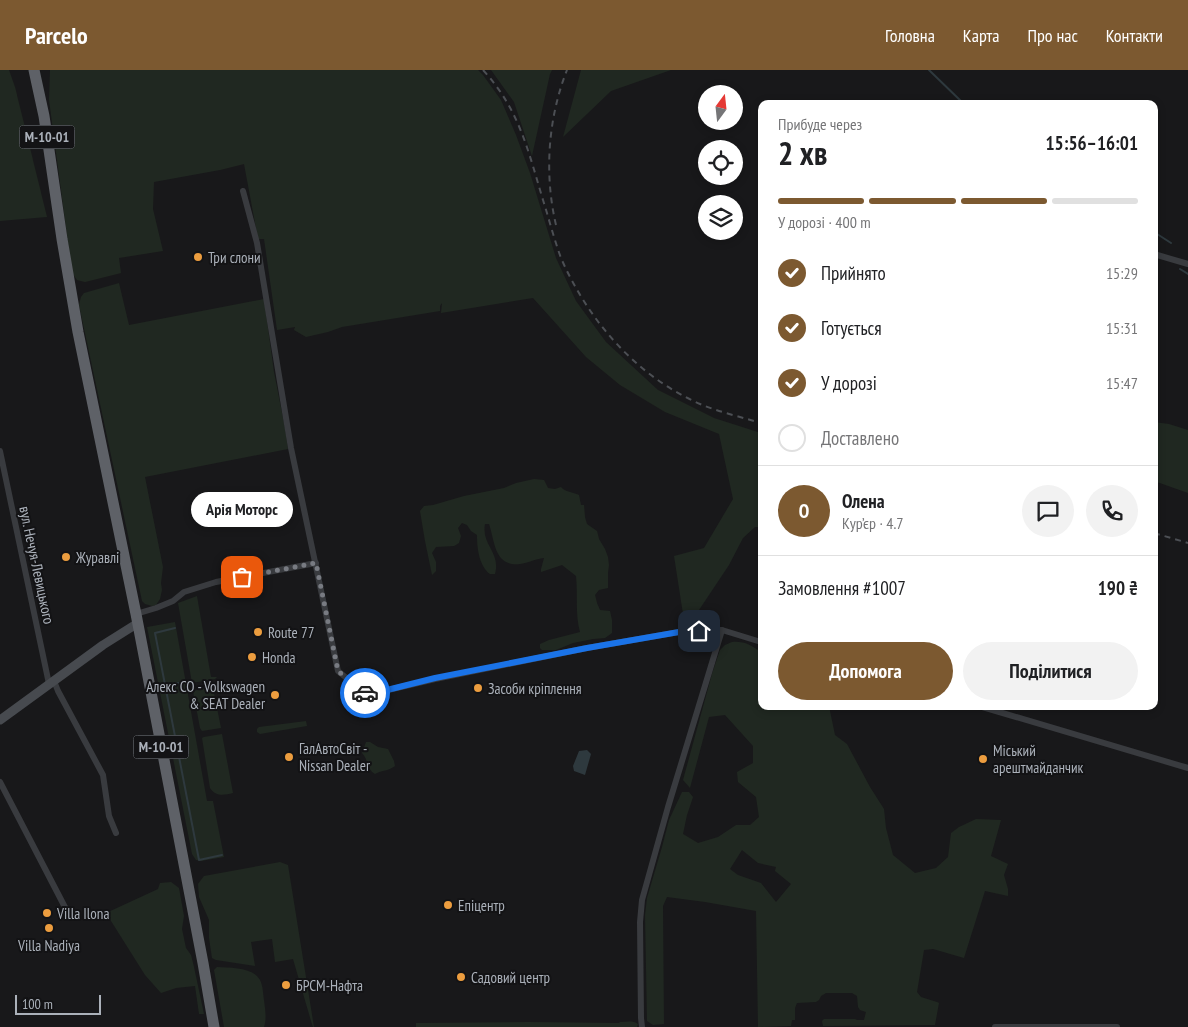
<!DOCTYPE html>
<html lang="uk">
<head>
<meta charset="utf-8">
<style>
	:root { --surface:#fff; --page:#f2f2f2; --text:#202124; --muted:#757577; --line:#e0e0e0; --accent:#7c5930 }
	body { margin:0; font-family:"PT Sans Narrow",sans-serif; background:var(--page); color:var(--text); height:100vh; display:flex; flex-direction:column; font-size:19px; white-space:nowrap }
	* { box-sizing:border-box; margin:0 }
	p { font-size:16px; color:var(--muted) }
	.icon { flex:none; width:28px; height:28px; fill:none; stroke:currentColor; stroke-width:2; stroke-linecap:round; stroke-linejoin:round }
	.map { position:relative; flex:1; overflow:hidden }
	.panel { position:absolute; left:758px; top:30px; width:400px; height:610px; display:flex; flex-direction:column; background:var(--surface); border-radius:10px; box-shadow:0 2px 8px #0003 }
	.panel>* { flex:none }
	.needle { width:32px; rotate:15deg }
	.tools { position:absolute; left:698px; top:15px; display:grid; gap:10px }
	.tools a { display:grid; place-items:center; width:45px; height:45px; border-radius:50%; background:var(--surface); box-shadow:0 2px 8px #0003; font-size:25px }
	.scale { position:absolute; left:15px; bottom:12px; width:86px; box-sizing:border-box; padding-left:5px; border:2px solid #abb1ba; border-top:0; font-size:14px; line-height:18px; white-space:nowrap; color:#abb1ba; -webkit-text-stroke:4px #131315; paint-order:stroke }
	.pin { position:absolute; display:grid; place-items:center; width:42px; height:42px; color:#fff; margin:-21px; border-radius:10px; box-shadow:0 2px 8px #0006 }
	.courier { position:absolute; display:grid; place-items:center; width:50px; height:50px; margin:-25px; border:4px solid #1a73e8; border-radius:50%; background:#fff; color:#222; box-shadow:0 1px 6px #0007 }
	.bubble { position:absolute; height:35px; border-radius:18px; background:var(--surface); box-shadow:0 2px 8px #0003; font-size:16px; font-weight:800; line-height:35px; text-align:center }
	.head em { font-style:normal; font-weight:800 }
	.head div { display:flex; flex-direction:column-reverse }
	.head { display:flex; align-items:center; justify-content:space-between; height:85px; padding:0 20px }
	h1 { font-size:32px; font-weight:800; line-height:38px }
	.bar { display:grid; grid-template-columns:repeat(4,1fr); gap:8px 5px; align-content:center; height:60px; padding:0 20px }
	.bar i { height:6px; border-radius:4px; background:var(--line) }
	.bar .current { background:var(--accent) }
	.bar p { grid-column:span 4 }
	.line { display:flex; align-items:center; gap:12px; padding:0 20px; border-top:1px solid var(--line) }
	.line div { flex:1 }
	.round { display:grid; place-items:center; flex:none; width:52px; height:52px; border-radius:26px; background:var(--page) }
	ol { padding:0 20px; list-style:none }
	li { display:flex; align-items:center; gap:15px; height:55px }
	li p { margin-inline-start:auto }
	li .icon { padding:5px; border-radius:50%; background:var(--accent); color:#fff; stroke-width:4 }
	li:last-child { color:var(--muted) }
	li i { width:28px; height:28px; border:2px solid var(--line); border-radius:50% }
	.action { display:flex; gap:10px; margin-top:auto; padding:10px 20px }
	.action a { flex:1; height:58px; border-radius:30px; background:var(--accent); color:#fff; font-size:20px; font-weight:800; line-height:58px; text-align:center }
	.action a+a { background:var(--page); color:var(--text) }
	header { display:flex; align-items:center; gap:30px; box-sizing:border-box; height:70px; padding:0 25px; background:var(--accent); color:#fff }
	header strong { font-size:24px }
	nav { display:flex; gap:28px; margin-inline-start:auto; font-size:18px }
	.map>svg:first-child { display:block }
	.green { fill:#202821; fill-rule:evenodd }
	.water { fill:#2e393e }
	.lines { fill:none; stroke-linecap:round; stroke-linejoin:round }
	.stream { stroke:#2e393e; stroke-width:2 }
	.minor { stroke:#393b3f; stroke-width:6 }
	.secondary { stroke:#474a4f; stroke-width:9 }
	.trunk { stroke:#5e6167; stroke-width:11 }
	.rail { stroke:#4c4f54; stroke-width:2; stroke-dasharray:6 5; stroke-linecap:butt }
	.done { stroke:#787b82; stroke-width:5; stroke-dasharray:0 9 }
	.route { stroke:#1a73e8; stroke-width:6 }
	.poi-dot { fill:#ec9d3f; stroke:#131315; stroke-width:2 }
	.labels { text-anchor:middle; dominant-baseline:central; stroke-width:4; stroke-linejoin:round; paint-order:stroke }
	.shield { fill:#131315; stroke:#7d8288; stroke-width:1 }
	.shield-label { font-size:14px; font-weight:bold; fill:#abb1ba }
	.poi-label { font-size:15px; fill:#abb1ba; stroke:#131315; text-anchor:start }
	.street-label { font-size:15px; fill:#abb1ba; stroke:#131315 }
</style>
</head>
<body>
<header>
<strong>Parcelo</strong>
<nav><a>Головна</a><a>Карта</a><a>Про нас</a><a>Контакти</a></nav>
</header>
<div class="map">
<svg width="1188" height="957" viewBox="0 0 1188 957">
	<rect width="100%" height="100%" fill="#18181a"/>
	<g class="green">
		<polygon points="0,0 9,0 15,17 47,147 0,151"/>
		<polygon points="50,0 478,0 483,5 501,30 516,65 530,103 556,188 576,231 606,272 658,320 714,348 761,363 761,457 755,457 743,468 729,495 697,543 683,544 674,486 704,478 733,429 719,364 665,342 620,315 586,287 533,228 441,243 442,233 440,236 440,241 342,257 328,262 306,267 294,260 295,257 277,260 264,169 258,169 244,94 220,100 154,112 153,139 163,181 119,188 121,203 85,212 77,210 72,203 49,30"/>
		<polygon points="491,0 552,0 550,4 532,86 514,32"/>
		<polygon points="581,0 671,0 611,21 563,67"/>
		<polygon points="119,213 129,255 264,229 274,302 285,358 288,379 145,407 163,497 161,513 162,520 160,529 156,535 152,536 145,534 142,531 79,235 81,227 84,223"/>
		<polygon points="1154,352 1169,354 1188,360 1188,423 1154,411"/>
		<path d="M534 409 544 410 548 418 555 419 561 417C565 422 573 422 579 425L581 435H584L585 447 587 454 597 461 599 469 605 479 608 487 609 495 608 503V518L599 520 595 525 597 533 600 540 610 541 612 550V563L605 568 593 569 573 573 556 580H542L540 578V574L549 570 580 562C575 544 578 525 576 506L562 495 541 502V499L544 488C535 489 528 493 520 494 494 497 495 471 489 454H485C481 475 501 482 495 504H490C479 496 477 478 477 465L471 461 467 455 462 453 458 458 461 466 459 473 454 476 436 477 432 483 436 492V501L432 505 425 471 420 441 424 436 433 435 464 426 504 418 516 413Z"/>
		<polygon points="197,526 211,607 217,607 215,609 192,613 178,533"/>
		<polygon points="175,552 207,731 213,731 224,787 201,791 196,790 192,784 147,557"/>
		<path d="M732 572C744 571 751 575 761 582V636H829L835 665 847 674 870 717 884 739 886 758 893 785 915 803 936 798 948 787 951 763 959 757 976 749 1001 750 991 786 1008 794 1004 805 1008 819V826L985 821 964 888 933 879 924 880 917 922 921 927 937 932 939 933 935 955 823 956 822 951 824 949H855L857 950H864L866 942 860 940 858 937 857 926 852 923H826L821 926 819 930 816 932 797 933 795 938V950H792L791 956 758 957 756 841 705 832 667 827 663 836 664 954 653 955 647 951 645 845 647 828 662 777 669 750 682 722H689L693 727 687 745 683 764 698 773 718 767 736 755H750L759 747 756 727 738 712 737 702 753 693V676L725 645 709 647 690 718 683 710 712 604 720 580 725 575ZM742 780 758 793 776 797 775 801 791 814 776 832 761 813 738 805 730 799Z"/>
		<polygon points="216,616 218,617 213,618 221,658 202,661 200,658 193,621"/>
		<polygon points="306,651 307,656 260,664 257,662 257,659 259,657"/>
		<path d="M222 664 233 723C224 725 216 727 210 718L202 668 204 667Z"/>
		<path d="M366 672H370L378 677 388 679 394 691 395 696C389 701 382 700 375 704 366 699 369 690 362 683Z"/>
		<polygon points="280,792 288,795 314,957 313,957 311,951 293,889 275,892 272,869 251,872 255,896 216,890 212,888 209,868 209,850 199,827 198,814 204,806"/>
		<polygon points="171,812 179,818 184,846 182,859 186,878 191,885 194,897 204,944 199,944 195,916 176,918 161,923 145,905 106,843 158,819 160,813"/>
		<path d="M217 897C231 898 253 897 260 910 263 916 263 923 264 930 265 939 267 948 264 957H224L214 900Z"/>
		<path d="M528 952 619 953 620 952C626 952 633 950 638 954L637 957H416V953Z"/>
	</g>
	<polygon class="water" points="587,680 591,684 585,705 574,701 573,696 579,681"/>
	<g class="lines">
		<g class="stream">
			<polyline points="929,0 964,34"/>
			<polyline points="1154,162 1171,173"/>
			<polyline points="1180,199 1188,204"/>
			<polyline points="175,558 155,563 199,790 222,785"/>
			<polyline points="165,616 183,612"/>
		</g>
		<g class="minor">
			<polyline points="243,121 257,173 291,378 338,601 367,625 435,609 587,578 679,562 722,560 761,572"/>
			<polyline points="1154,184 1188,194"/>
			<polyline points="0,381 49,614"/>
			<polyline points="136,544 156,538 173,531 184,522 216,512 316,493"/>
			<polyline points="54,611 58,621 103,705 109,746 116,763"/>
			<polyline points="979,636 1188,698"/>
			<polyline points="0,712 69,845"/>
			<polyline points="642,957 641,948 640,852 642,830 668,737 722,560"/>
			<polyline points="995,957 1117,957"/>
		</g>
		<polyline class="secondary" points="0,650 103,575 138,553"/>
		<polyline class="trunk" points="34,0 44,46 62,169 78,262 136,544 203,893 214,957"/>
		<g class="rail">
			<path d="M483 0C519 39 528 80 543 130 549 149 554 169 561 188 588 250 636 306 700 334 719 342 741 347 761 353"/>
			<path d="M556 155C544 104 548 48 567 0"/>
			<polyline points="1154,463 1188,473"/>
		</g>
	</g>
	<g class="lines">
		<polyline class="done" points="242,507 316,493 338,601 365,623"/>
		<polyline class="route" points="365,623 367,625 435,608 587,578 679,562 699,561"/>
	</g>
	<g class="poi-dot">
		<circle cx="198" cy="187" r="5"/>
		<circle cx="66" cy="487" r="5"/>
		<circle cx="258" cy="562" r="5"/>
		<circle cx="252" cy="587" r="5"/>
		<circle cx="478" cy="618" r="5"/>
		<circle cx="275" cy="625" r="5"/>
		<circle cx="289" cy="687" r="5"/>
		<circle cx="983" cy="689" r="5"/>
		<circle cx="448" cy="835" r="5"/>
		<circle cx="47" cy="843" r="5"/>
		<circle cx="49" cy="858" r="5"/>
		<circle cx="461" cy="907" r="5"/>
		<circle cx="286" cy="915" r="5"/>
	</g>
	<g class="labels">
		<g class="shield">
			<rect x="19.5" y="55.5" width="55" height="23" rx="4"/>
			<rect x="133.5" y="665.5" width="55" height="23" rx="4"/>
		</g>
		<g class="shield-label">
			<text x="47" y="67">М-10-01</text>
			<text x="161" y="677">М-10-01</text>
		</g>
		<g class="poi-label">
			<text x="208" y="187">Три слони</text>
			<text x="76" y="487">Журавлі</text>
			<text x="268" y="562">Route 77</text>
			<text x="262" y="587">Honda</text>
			<text x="265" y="616" text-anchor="end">Алекс CO - Volkswagen<tspan x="265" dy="17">&amp; SEAT Dealer</tspan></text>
			<text x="488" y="618">Засоби кріплення</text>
			<text x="299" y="678">ГалАвтоСвіт -<tspan x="299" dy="17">Nissan Dealer</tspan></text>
			<text x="993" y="680">Міський<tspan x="993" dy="17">арештмайданчик</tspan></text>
			<text x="458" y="835">Епіцентр</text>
			<text x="57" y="843">Villa Ilona</text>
			<text x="49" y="875" text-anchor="middle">Villa Nadiya</text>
			<text x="471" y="907">Садовий центр</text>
			<text x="296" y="915">БРСМ-Нафта</text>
		</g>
		<g class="street-label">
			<text transform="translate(37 495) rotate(78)">вул. Нечуя-Левицького</text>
		</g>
	</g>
</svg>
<div class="tools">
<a><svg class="needle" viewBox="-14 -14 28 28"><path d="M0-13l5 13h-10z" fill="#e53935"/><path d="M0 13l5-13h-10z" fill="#757577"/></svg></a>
<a><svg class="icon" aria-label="locate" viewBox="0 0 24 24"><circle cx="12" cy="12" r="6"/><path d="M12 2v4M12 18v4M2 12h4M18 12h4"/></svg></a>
<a><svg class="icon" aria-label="layers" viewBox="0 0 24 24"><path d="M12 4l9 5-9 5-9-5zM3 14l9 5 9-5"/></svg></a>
</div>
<div class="scale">100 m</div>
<div class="pin" style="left:242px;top:507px;background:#ea580c"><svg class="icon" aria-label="bag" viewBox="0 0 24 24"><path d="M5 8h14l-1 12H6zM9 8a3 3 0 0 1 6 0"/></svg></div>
<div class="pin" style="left:699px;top:561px;background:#1f2937"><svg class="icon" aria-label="home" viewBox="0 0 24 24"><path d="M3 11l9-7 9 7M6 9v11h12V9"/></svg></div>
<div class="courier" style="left:365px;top:623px"><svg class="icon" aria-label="car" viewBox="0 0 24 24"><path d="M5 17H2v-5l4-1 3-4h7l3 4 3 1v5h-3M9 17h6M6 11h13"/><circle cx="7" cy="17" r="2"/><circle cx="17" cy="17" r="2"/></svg></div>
<div class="bubble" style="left:191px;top:422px;width:102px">Арія Моторс</div>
<section class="panel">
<div class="head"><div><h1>2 хв</h1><p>Прибуде через</p></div><em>15:56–16:01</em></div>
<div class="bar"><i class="current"></i><i class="current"></i><i class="current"></i><i></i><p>У дорозі · 400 m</p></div>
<ol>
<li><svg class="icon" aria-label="check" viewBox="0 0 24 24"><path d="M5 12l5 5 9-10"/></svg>Прийнято<p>15:29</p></li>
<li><svg class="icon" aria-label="check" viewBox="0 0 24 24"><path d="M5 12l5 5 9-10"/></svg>Готується<p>15:31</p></li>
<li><svg class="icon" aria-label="check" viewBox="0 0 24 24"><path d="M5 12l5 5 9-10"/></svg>У дорозі<p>15:47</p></li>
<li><i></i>Доставлено</li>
</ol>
<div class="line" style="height:90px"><b class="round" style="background:var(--accent);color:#fff">О</b><div><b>Олена</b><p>Кур’єр · 4.7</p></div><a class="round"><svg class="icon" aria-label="chat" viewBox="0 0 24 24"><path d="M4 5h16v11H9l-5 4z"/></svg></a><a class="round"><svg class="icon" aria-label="phone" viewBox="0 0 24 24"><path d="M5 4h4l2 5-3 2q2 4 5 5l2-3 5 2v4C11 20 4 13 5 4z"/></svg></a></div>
<div class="line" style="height:65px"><div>Замовлення #1007</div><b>190 ₴</b></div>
<div class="action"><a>Допомога</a><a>Поділитися</a></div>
</section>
</div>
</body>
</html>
